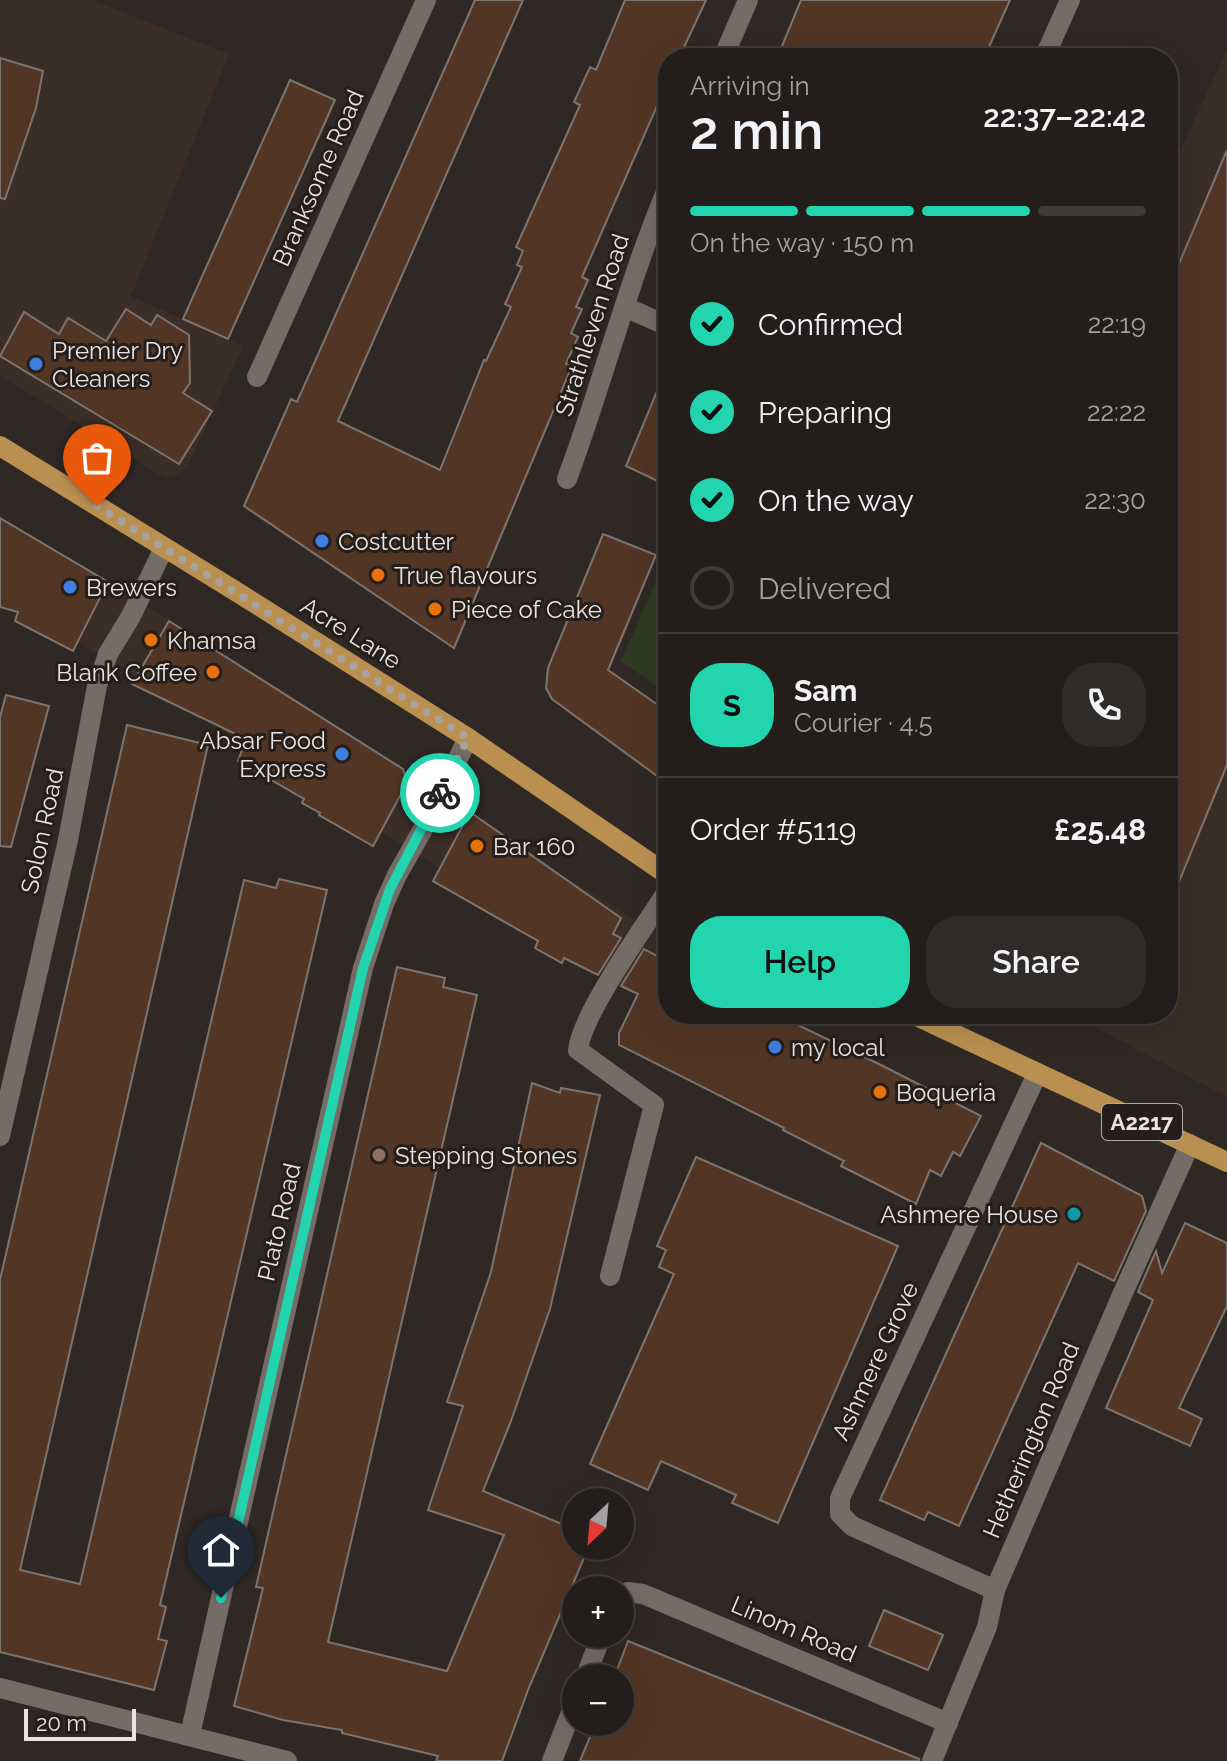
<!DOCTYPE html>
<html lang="en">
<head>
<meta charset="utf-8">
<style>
	:root { --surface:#231e1b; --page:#2f2b28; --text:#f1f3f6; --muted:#a3a2a3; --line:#403c3a; --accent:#22d5af }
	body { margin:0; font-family:Raleway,sans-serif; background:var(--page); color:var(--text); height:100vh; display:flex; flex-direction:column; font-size:30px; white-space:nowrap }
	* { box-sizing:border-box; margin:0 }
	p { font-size:26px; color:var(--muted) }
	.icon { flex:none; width:44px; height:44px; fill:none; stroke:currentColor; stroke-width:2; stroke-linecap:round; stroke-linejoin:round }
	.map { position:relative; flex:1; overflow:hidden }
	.drawer { position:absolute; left:658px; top:48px; width:520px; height:976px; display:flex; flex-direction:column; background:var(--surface); border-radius:32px; box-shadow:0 8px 32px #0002,0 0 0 2px var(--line) }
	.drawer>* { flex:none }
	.needle { width:52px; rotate:206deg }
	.buttons { position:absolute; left:562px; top:1488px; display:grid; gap:16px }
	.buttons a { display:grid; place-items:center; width:72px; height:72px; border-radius:50%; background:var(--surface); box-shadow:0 8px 32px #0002,0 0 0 2px var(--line); font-size:40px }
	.scale { position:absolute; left:24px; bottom:20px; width:112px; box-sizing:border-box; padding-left:8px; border:4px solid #e9e4e1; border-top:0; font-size:22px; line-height:28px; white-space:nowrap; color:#e9e4e1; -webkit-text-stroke:6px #251e1a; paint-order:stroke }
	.pin { position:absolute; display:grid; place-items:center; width:68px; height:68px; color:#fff; margin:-82px -34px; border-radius:50% 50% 50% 0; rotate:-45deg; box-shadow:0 0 8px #0007 }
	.pin .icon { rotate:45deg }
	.courier { position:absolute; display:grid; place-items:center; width:80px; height:80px; margin:-40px; border:6px solid #22d5af; border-radius:50%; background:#fff; color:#222; box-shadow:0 2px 10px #0007 }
	.headline em { font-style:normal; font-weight:600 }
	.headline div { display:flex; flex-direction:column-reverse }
	.headline { display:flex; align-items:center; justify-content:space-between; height:136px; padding:0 32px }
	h1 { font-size:52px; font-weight:600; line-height:60px }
	.bar { display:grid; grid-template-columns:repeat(4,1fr); gap:12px 8px; align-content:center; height:96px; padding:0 32px }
	.bar i { height:10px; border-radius:6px; background:var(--line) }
	.bar .current { background:var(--accent) }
	.bar p { grid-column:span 4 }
	.line { display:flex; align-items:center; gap:20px; padding:0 32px; border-top:2px solid var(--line) }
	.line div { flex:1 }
	.round { display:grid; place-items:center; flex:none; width:84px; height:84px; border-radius:32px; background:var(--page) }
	ol { padding:0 32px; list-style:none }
	li { display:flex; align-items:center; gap:24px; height:88px }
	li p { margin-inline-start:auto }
	li .icon { padding:8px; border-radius:50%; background:var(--accent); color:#111; stroke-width:4 }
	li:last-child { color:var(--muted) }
	li i { width:44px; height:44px; border:4px solid var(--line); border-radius:50% }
	.button { display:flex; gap:16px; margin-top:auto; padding:16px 32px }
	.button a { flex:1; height:92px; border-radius:32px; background:var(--accent); color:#111; font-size:32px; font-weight:600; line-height:92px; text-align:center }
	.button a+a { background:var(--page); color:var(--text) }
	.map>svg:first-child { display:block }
	.built { fill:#3b2e27 }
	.green { fill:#2f3b21 }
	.building { fill:#523625; stroke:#7d746f; stroke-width:2 }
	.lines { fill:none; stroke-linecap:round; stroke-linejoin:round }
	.minor { stroke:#756c67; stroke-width:20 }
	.major { stroke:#ba9051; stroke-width:20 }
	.done { stroke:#a8a29f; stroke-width:8; stroke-dasharray:0 14.4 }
	.route { stroke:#22d5af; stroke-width:10 }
	.shop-dot { fill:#3f7fe0; stroke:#251e1a; stroke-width:3 }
	.food-dot { fill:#e8710a; stroke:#251e1a; stroke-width:3 }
	.education-dot { fill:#8d6e63; stroke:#251e1a; stroke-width:3 }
	.culture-dot { fill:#0f9aa8; stroke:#251e1a; stroke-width:3 }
	.labels { text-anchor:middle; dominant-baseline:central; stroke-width:6; stroke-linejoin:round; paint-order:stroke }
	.shield { fill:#251e1a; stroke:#aea9a5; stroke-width:2 }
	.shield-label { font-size:22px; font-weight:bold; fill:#e9e4e1 }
	.street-label { font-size:24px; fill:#e9e4e1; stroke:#251e1a }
	.poi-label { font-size:24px; fill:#e9e4e1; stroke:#251e1a; text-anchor:start }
</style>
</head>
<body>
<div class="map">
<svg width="1227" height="1761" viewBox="0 0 1227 1761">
	<rect width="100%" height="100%" fill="#2f2824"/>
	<g class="built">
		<polygon points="0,0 92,0 229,54 131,296 243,346 188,466 180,473 165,478 0,375"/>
		<polygon points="1227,50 1227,1097 1070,1014 1168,1014 1168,176"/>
		<polygon points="0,516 167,619 457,812 668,939 668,1011 625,987 213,724 0,595"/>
	</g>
	<polygon class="green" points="664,563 668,566 668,694 621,661"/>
	<g class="building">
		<polygon points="475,0 523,0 338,421 440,470 484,360 486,361 511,307 505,304 522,267 517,265 523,251 516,247 580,105 574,102 590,67 596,70 625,0 706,0 679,58 668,58 668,81 582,277 588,280 576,307 582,309 571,333 578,337 566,364 572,366 454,648 244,506 291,399 297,402"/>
		<polygon points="801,0 1010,0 984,58 777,58"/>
		<polygon points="0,58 43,71 36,108 5,199 0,198"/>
		<polygon points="290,80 335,100 228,339 183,319"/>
		<polygon points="1227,150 1227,765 1169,906 1168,290"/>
		<polygon points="126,309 151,325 157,315 189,335 190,383 183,393 212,411 179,464 0,356 24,312 59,334 68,318 106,341"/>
		<polygon points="667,367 668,368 668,486 626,466"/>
		<polygon points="0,518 108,582 73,651 15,621 18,612 0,607"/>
		<polygon points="603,534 656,555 608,670 668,712 668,784 552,699 546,688 548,668"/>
		<polygon points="169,621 403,769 407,783 373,846 319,815 320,813 302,803 304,799 238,761 246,739 132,684"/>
		<polygon points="6,695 49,706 11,847 0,846 0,717"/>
		<polygon points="127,725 208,745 20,1570 80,1584 244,880 276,888 279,879 327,890 160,1605 166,1607 158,1639 167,1641 154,1690 0,1652 0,1280"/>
		<polygon points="470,812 621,918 613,934 621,938 598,975 564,958 562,963 535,948 538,941 433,881"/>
		<polygon points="668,935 668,1014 775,1014 883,1066 981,1116 960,1156 953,1152 941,1176 930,1170 916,1204 841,1166 844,1161 783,1130 784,1128 619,1045 619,1033 638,994 621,986 644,949 657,956"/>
		<polygon points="397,967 445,978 443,987 477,995 328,1642 447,1671 504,1535 428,1510 463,1406 447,1402 491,1272 532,1083 560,1093 561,1088 600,1095 550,1309 511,1421 483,1491 576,1530 576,1546 589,1546 528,1690 502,1761 436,1761 438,1756 342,1733 342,1730 283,1720 234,1706 263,1588 256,1587"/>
		<polygon points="1041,1143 1142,1196 1146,1211 1114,1281 1078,1263 959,1526 928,1512 924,1520 880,1500"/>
		<polygon points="696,1157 898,1246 778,1523 732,1503 736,1495 661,1461 648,1490 590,1464 674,1274 659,1267 666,1250 657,1246"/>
		<polygon points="1185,1223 1227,1243 1227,1306 1179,1408 1202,1419 1190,1446 1106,1408 1153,1300 1138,1292 1156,1251 1162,1273"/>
		<polygon points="884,1610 943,1635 928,1670 869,1646"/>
		<polygon points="628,1641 919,1759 919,1761 580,1761 596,1722 620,1722 620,1678 614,1678"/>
	</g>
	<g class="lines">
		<g class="minor">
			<polyline points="723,58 748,0"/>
			<polyline points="1044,58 1070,0"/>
			<polyline points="625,307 668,326"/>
			<polyline points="257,377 426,0"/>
			<path d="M567 479C603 382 628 282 668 187"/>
			<polyline points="0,1136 68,840 97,686 108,654 131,616 164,548"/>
			<path d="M610 1276 654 1105 578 1050C582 1013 646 925 668 890"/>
			<polyline points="995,1590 852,1526 840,1514 840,1498 1037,1074"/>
			<polyline points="620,1597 628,1592 643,1594 948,1723"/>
			<polyline points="585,1678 602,1634"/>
			<polyline points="0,1688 287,1761"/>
			<polyline points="190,1735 363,968 384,904 397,875 427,822 468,738"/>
			<polyline points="552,1761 576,1700"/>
			<polyline points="932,1761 987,1627 995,1590 1122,1295 1190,1144"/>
		</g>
		<g class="major">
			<polyline points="0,446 237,592 468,738 668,875"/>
			<polyline points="912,1014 1227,1162"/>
		</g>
	</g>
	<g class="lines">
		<polyline class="done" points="97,506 468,738 440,793"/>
		<polyline class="route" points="221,1598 363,968 390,889 440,793"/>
	</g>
	<g class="shop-dot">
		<circle cx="36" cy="364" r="8"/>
		<circle cx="322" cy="541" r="8"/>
		<circle cx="70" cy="587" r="8"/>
		<circle cx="342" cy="754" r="8"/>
		<circle cx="775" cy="1047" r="8"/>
	</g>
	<g class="food-dot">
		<circle cx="378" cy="575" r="8"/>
		<circle cx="435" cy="609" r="8"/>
		<circle cx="151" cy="640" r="8"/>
		<circle cx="213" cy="672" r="8"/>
		<circle cx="477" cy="846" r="8"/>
		<circle cx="880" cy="1092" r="8"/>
	</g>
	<circle class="education-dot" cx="379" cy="1155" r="8"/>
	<circle class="culture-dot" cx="1074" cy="1214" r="8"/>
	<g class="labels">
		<rect class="shield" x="1102" y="1104" width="80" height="36" rx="6"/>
		<g class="shield-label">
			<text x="1142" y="1122">A2217</text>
		</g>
		<g class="street-label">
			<text transform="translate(318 178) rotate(-66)">Branksome Road</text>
			<text transform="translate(592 325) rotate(-72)">Strathleven Road</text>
			<text transform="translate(351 633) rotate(32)">Acre Lane</text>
			<text transform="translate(42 831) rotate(-78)">Solon Road</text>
			<text transform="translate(279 1222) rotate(-77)">Plato Road</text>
			<text transform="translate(875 1361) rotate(-65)">Ashmere Grove</text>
			<text transform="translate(1031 1440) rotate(-67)">Hetherington Road</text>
			<text transform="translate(794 1629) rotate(23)">Linom Road</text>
		</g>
		<g class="poi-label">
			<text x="52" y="350">Premier Dry<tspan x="52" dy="28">Cleaners</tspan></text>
			<text x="338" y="541">Costcutter</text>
			<text x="394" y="575">True flavours</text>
			<text x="86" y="587">Brewers</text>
			<text x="451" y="609">Piece of Cake</text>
			<text x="167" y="640">Khamsa</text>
			<text x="197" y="672" text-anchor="end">Blank Coffee</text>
			<text x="326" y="740" text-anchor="end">Absar Food<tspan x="326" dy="28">Express</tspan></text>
			<text x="493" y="846">Bar 160</text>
			<text x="791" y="1047">my local</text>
			<text x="896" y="1092">Boqueria</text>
			<text x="395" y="1155">Stepping Stones</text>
			<text x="1058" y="1214" text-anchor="end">Ashmere House</text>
		</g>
	</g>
</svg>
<div class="buttons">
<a><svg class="needle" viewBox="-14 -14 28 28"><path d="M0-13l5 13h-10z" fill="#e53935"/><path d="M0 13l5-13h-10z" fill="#a3a2a3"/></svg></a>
<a>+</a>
<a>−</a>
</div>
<div class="scale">20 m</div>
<div class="pin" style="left:97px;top:506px;background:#ea580c"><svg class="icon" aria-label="bag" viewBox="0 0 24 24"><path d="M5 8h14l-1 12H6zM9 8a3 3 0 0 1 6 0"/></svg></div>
<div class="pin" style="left:221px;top:1598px;background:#1f2937"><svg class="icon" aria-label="home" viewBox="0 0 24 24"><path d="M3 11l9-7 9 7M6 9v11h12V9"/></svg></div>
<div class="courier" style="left:440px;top:793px"><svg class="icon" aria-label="bike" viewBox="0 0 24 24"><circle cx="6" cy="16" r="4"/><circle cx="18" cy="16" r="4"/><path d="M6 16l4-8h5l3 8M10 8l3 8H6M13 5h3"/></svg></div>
<section class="drawer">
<div class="headline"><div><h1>2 min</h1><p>Arriving in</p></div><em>22:37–22:42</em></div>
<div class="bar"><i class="current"></i><i class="current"></i><i class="current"></i><i></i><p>On the way · 150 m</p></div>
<ol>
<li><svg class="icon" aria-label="check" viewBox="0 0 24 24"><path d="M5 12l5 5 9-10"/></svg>Confirmed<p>22:19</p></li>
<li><svg class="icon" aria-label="check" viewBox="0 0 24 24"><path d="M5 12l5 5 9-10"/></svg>Preparing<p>22:22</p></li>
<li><svg class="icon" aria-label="check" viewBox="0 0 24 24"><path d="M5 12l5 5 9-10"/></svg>On the way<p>22:30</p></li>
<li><i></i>Delivered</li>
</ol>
<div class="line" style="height:144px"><b class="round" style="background:var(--accent);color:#111">S</b><div><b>Sam</b><p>Courier · 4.5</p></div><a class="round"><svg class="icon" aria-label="phone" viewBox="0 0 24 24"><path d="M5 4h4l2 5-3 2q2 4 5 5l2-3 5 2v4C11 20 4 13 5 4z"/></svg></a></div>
<div class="line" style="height:104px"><div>Order #5119</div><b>£25.48</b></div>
<div class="button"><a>Help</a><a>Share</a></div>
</section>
</div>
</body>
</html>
